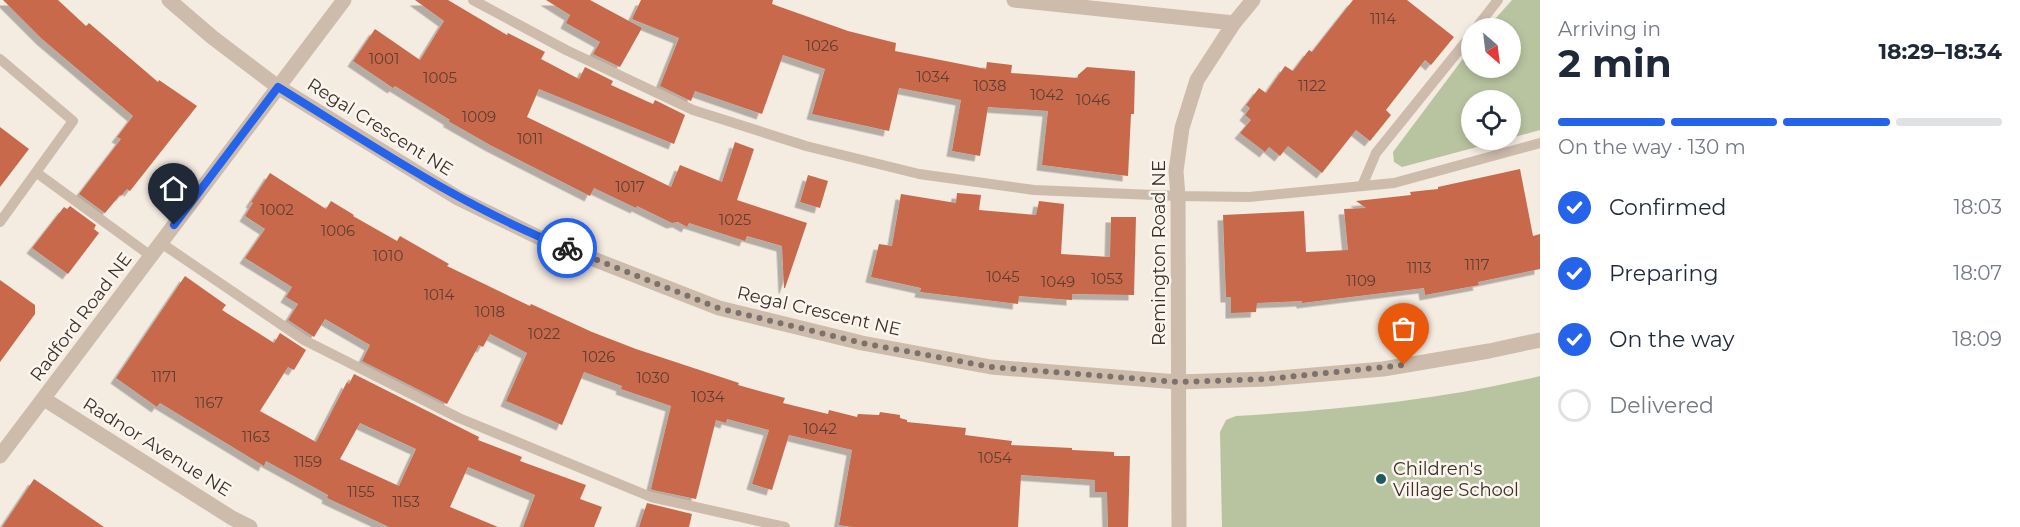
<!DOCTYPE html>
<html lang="en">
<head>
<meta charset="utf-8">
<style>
	:root { --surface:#fff; --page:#f6f6f7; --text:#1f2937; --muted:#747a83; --line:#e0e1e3; --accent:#2563eb }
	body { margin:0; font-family:Montserrat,sans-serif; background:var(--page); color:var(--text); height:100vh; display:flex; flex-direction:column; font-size:22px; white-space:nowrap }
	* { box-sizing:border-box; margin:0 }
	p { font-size:20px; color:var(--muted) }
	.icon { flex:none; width:33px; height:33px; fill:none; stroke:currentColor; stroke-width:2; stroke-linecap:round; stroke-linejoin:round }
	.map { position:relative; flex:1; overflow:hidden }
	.details { display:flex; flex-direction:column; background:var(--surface); width:480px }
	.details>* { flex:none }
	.needle { width:39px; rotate:152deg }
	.tools { position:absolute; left:1461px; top:18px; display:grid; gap:12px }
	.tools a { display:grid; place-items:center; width:60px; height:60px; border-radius:50%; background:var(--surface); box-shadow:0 3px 9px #0003; font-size:30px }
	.pin { position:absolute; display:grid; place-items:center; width:51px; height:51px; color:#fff; margin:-62px -26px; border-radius:50% 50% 50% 0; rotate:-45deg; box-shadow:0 0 6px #0007 }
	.pin .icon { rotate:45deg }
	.courier { position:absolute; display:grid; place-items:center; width:60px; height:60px; margin:-30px; border:4px solid #2563eb; border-radius:50%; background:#fff; color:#222; box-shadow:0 2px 8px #0007 }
	.head em { font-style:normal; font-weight:700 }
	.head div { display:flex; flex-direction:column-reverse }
	.head { display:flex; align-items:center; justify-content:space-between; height:102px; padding:0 18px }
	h1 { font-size:39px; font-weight:700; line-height:45px }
	.bar { display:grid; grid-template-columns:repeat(4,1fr); gap:9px 6px; align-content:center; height:72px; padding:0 18px }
	.bar i { height:8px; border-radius:4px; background:var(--line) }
	.bar .active { background:var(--accent) }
	.bar p { grid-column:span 4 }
	ol { padding:0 18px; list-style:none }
	li { display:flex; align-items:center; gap:18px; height:66px }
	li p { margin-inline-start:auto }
	li .icon { padding:6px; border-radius:50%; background:var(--accent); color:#fff; stroke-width:4 }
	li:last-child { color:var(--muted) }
	li i { width:33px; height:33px; border:3px solid var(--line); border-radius:50% }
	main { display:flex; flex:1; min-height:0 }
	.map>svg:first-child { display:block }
	.green { fill:#b8c4a0 }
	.building { fill:#c8694b; fill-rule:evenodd; filter:url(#shadow) }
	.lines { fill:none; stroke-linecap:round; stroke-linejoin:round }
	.service { stroke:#cdbbac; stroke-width:10 }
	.minor { stroke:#cdbbac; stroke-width:15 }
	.tertiary { stroke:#cdbbac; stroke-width:15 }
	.done { stroke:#7c716b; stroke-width:6; stroke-dasharray:0 10.8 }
	.route { stroke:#2563eb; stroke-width:8 }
	.poi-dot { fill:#1f5a5e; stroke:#fbf5ee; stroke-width:2 }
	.labels { text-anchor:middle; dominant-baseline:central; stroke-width:5; stroke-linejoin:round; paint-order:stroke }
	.number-label { font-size:15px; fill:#5e3e33 }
	.street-label { font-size:18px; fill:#3b302b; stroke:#fbf5ee }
	.poi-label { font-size:18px; fill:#3b302b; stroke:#fbf5ee; text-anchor:start }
</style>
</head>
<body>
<main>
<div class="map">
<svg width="1540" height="527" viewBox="0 0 1540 527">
	<defs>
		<filter id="shadow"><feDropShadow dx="-5.5" dy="5.5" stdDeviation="0" flood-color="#0004"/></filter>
	</defs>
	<rect width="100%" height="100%" fill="#f4ebe1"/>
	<g class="green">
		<polygon points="1512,0 1540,0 1540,130 1511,138 1510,100 1472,100 1472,140 1503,140 1402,167 1394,162 1393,152 1471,48 1472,68 1510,68 1510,28 1487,28"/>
		<path d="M1540 376V527H1222L1220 432 1226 420 1236 416C1338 410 1440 400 1540 376Z"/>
	</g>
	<g class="building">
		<polygon points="3,0 58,0 86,26 89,23 158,82 159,80 197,106 130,191 127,189 121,196 120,195 105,213 79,194 121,139 117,137 133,116 42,39"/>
		<polygon points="415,0 448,0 507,35 508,33 545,52 541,59 579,79 585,67 613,81 611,85 653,104 655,100 685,115 674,144 539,89 527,117 671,187 680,165 722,182 735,142 754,149 737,200 807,223 785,288 784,288 782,246 747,236 745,241 689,223 687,227 678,222 672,223 637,206 636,208 594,188 590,196 490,145 448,121 450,120 395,86 393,88 353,61 375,29 420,60 444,21"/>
		<polygon points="546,0 590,0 642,28 620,67 593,54 600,42 566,23 570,15"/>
		<polygon points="641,0 773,0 772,4 848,31 896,43 895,51 986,69 987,62 1012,65 1011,73 1078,78 1078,75 1087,67 1135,71 1134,114 1131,114 1128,176 1042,165 1048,111 988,107 980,156 952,151 961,100 899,88 889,131 812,114 825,69 783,55 762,114 695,91 691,101 660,86 679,38 632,19"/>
		<polygon points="1353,0 1407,0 1454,37 1431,65 1425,60 1386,110 1391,115 1370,141 1356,130 1322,173 1288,146 1280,156 1269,147 1265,152 1240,133 1251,120 1245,115 1250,108 1246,105 1259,88 1266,93 1285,66 1293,71 1309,50 1312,52"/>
		<polygon points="0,127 29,149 0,187"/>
		<polygon points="1520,169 1533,236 1540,234 1540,269 1478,282 1479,285 1425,295 1424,288 1302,303 1302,301 1257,303 1256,312 1231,313 1231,297 1226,297 1223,215 1304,211 1306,252 1348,250 1344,209 1366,208 1356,201 1411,195 1410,192 1438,189 1438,187"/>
		<polygon points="270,173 326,209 331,201 354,215 353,216 397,241 400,236 449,264 447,266 530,306 531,304 592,332 636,349 739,383 738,385 785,398 783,403 828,414 829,410 857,417 858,414 879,415 880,412 900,415 900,418 907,420 907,422 966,428 965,435 1012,441 1011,445 1072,448 1072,450 1114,452 1114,456 1130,456 1128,527 1108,527 1107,492 1095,492 1095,480 1021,475 1018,527 852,527 839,525 852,450 789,435 772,490 752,484 769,430 727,419 726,423 716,420 696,499 653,490 651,489 671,406 621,389 622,386 584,372 562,425 539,415 506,401 527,353 490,334 483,347 479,345 447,404 362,361 370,345 325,319 314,337 288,320 298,304 286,297 292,287 245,258 265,229 245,216 253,203 251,202"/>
		<polygon points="808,175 828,181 820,208 800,202"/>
		<polygon points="957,193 981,195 979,210 1036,215 1039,201 1064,204 1061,254 1110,257 1111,217 1136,217 1134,295 1072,294 1072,300 1019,296 1018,304 920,292 921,288 871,277 879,244 892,246 901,194 956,203"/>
		<polygon points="70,206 96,225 94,229 99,233 68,274 32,248 64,207 67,209"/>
		<path d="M185 276 226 305 222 310 274 343 280 333 306 350 294 370 288 367 260 411 316 442 347 382 349 384 354 374 479 437 478 440 522 457 520 461 586 485 580 499 602 507 594 527H523L535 495 468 467 450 507 498 527H389L327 498 328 495 266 461 264 466 160 403 157 407 116 378ZM360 423 416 449 399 486 340 459Z"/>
		<polygon points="0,280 35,305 35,314 0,362"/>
		<polygon points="34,479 104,527 2,527"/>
		<polygon points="647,503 692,514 689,527 639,527"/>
	</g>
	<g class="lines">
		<g class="service">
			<polyline points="473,0 566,50 693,110 806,146 919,174 1034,190 1178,196 1249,197 1394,183 1540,143"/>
			<polyline points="1476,28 1498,0"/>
			<polyline points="0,59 73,121 0,222"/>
			<polyline points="37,173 151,256"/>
			<polyline points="1362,186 1376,153 1472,34"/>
			<polyline points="161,243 304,340 459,418 651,497 785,527"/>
		</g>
		<g class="minor">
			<polyline points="1014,0 1234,23"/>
			<polyline points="44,399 232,518 250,527"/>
			<polyline points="0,456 344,0"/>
			<polyline points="1179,527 1178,196 1176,171 1182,128 1197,80 1234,23 1253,0"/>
		</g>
		<polyline class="tertiary" points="169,0 212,37 278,87 458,198 542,239 719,308 862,343 991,367 1178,382 1267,379 1383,369 1489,351 1540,340"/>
	</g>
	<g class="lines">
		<polyline class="done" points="567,248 718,308 862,343 991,367 1178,382 1267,379 1404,365"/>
		<path class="route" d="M174 225 278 87C372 145 464 208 567 248"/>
	</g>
	<circle class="poi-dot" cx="1381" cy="479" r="6"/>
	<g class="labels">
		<g class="number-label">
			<text x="1383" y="18">1114</text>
			<text x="822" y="45">1026</text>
			<text x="384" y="58">1001</text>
			<text x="933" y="76">1034</text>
			<text x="440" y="77">1005</text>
			<text x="990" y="85">1038</text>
			<text x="1312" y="85">1122</text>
			<text x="1047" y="94">1042</text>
			<text x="1093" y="99">1046</text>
			<text x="479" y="116">1009</text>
			<text x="530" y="138">1011</text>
			<text x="630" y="186">1017</text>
			<text x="277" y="209">1002</text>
			<text x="735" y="219">1025</text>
			<text x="338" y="230">1006</text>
			<text x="388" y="255">1010</text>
			<text x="1477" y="264">1117</text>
			<text x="1419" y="267">1113</text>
			<text x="1003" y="276">1045</text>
			<text x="1107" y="278">1053</text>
			<text x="1361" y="280">1109</text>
			<text x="1058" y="281">1049</text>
			<text x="439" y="294">1014</text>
			<text x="490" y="311">1018</text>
			<text x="544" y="333">1022</text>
			<text x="599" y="356">1026</text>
			<text x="164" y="376">1171</text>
			<text x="653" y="377">1030</text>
			<text x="708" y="396">1034</text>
			<text x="209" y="402">1167</text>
			<text x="820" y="428">1042</text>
			<text x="256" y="436">1163</text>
			<text x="995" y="457">1054</text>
			<text x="308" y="461">1159</text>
			<text x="361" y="491">1155</text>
			<text x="406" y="501">1153</text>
		</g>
		<g class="street-label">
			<text transform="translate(380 127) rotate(32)">Regal Crescent NE</text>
			<text transform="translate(1159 253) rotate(-90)">Remington Road NE</text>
			<text transform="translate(819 311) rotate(13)">Regal Crescent NE</text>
			<text transform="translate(81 317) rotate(-53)">Radford Road NE</text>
			<text transform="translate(157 447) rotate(32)">Radnor Avenue NE</text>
		</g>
		<g class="poi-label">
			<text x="1393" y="469">Children's<tspan x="1393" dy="21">Village School</tspan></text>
		</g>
	</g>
</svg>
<div class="tools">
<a><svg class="needle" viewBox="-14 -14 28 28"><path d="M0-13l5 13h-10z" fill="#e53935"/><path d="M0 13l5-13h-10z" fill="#747a83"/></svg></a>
<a><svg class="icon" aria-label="locate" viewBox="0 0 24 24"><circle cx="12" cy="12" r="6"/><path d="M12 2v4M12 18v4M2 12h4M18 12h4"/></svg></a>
</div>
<div class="pin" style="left:1404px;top:365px;background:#ea580c"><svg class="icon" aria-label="bag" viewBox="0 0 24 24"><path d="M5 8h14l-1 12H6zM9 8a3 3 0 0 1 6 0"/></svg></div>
<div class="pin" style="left:174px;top:225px;background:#1f2937"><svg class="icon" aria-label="home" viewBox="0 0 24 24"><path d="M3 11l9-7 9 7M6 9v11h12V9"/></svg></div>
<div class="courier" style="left:567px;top:248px"><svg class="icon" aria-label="bike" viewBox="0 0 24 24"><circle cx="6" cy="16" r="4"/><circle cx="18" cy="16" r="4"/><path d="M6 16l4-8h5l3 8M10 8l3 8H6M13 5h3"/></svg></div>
</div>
<section class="details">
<div class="head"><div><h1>2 min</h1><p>Arriving in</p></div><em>18:29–18:34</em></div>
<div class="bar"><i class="active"></i><i class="active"></i><i class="active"></i><i></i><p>On the way · 130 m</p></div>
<ol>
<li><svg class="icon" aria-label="check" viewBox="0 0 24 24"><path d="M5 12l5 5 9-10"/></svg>Confirmed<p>18:03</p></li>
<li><svg class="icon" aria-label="check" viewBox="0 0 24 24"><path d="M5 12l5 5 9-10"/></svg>Preparing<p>18:07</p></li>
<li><svg class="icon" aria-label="check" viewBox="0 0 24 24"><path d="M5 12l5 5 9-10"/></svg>On the way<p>18:09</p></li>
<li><i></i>Delivered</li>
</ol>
</section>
</main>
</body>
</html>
